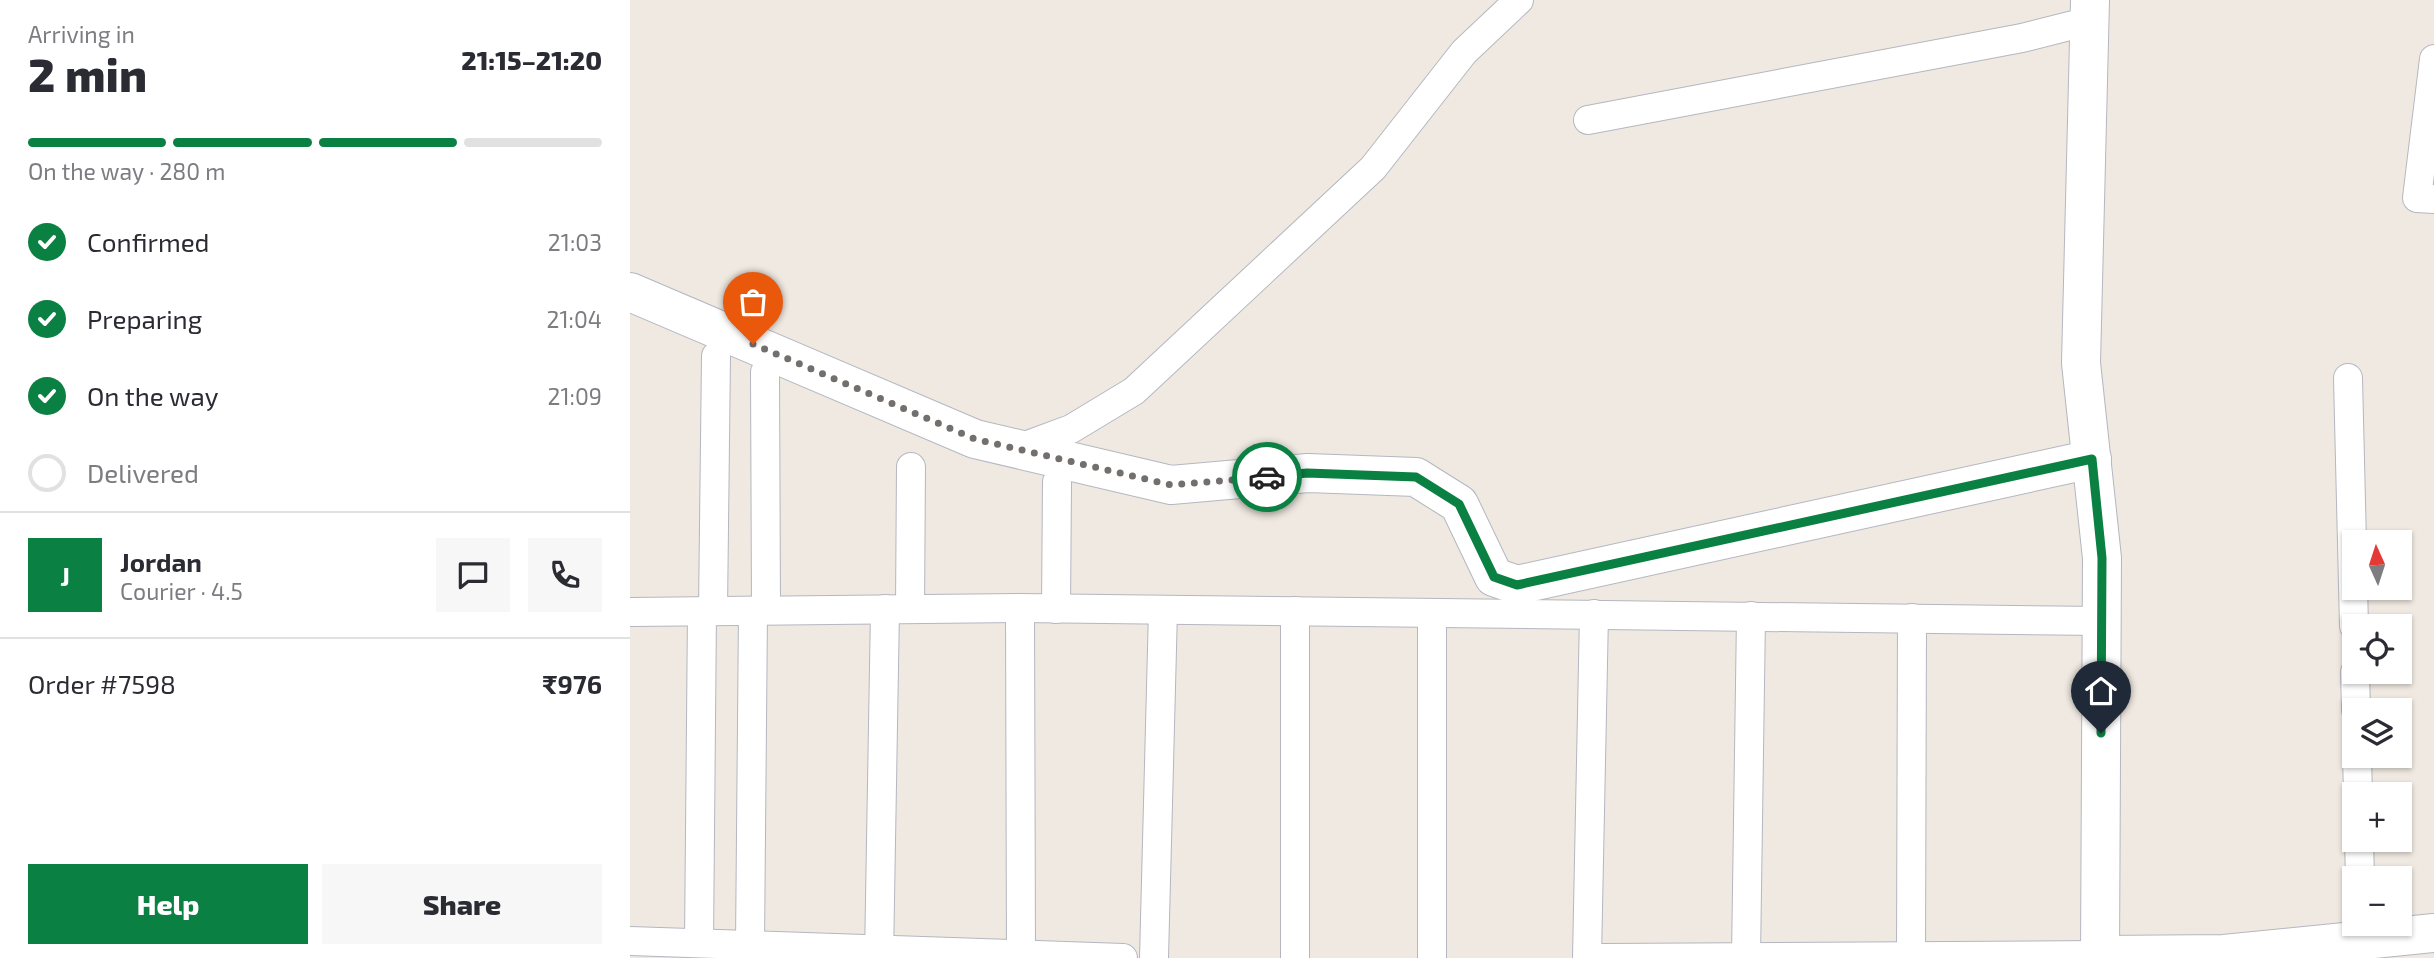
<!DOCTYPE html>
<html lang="en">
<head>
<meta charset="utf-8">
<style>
	:root { --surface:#fff; --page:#f7f7f7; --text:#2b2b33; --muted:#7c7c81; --line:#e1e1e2; --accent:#0b8043 }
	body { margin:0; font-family:"Exo 2",sans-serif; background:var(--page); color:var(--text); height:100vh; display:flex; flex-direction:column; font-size:26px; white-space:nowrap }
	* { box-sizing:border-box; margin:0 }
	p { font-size:23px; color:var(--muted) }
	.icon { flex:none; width:38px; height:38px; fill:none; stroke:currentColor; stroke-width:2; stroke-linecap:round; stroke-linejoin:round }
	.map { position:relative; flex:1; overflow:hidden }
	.sheet { display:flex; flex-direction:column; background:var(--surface); width:630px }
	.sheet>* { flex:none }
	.needle { width:46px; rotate:357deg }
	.tools { position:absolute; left:1712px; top:530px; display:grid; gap:14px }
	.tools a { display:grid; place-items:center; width:70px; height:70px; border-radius:0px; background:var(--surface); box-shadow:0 2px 5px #0004; font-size:35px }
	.pin { position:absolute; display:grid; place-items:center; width:60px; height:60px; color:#fff; margin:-72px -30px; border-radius:50% 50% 50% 0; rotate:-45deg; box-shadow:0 0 7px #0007 }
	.pin .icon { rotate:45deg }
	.courier { position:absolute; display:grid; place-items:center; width:70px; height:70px; margin:-35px; border:5px solid #0b8043; border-radius:50%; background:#fff; color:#222; box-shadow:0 2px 9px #0007 }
	.summary em { font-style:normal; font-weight:800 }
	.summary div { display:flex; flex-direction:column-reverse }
	.summary { display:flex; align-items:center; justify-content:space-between; height:119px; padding:0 28px }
	h1 { font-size:46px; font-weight:800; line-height:52px }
	.bar { display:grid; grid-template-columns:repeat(4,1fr); gap:10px 7px; align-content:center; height:84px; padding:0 28px }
	.bar i { height:9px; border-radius:5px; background:var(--line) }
	.bar .selected { background:var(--accent) }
	.bar p { grid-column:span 4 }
	.line { display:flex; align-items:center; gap:18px; padding:0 28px; border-top:2px solid var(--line) }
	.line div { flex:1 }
	.round { display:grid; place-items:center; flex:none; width:74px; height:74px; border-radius:0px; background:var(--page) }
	ol { padding:0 28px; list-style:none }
	li { display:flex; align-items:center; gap:21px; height:77px }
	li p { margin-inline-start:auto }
	li .icon { padding:7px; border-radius:50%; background:var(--accent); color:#fff; stroke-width:4 }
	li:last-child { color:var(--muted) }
	li i { width:38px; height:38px; border:4px solid var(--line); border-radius:50% }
	.button { display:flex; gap:14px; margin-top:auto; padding:14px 28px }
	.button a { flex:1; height:80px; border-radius:0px; background:var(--accent); color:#fff; font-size:28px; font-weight:800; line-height:80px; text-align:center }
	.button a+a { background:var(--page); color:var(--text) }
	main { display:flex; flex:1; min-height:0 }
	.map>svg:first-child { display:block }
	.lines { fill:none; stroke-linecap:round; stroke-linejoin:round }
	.street-casing { stroke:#b4b7c1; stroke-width:30 }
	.secondary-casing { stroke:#b4b7c1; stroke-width:40 }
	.street { stroke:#fff; stroke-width:28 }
	.secondary { stroke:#fff; stroke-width:38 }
	.done { stroke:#726f6d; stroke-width:7; stroke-dasharray:0 12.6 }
	.route { stroke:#0b8043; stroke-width:9 }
</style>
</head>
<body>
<main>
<section class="sheet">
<div class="summary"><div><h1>2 min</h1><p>Arriving in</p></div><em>21:15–21:20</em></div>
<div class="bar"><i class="selected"></i><i class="selected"></i><i class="selected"></i><i></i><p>On the way · 280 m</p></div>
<ol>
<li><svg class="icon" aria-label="check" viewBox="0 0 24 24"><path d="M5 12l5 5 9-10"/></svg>Confirmed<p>21:03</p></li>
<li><svg class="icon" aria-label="check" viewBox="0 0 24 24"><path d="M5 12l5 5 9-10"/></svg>Preparing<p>21:04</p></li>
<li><svg class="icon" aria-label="check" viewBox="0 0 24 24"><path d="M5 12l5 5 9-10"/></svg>On the way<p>21:09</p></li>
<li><i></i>Delivered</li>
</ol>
<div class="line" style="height:126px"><b class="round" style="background:var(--accent);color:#fff">J</b><div><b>Jordan</b><p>Courier · 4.5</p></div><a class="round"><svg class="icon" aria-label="chat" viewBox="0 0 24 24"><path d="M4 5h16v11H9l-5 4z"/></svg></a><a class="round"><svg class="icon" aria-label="phone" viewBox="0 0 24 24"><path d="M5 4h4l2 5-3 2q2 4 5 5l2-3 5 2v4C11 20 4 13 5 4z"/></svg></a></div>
<div class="line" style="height:91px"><div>Order #7598</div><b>₹976</b></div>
<div class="button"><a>Help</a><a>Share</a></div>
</section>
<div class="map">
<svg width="1804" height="958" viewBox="0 0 1804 958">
	<rect width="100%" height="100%" fill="#efe9e1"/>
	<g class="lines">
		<g class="street-casing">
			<g id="street">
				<polyline points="1804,59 1787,198 1804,199"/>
				<polyline points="958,120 1392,38 1459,21"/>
				<polyline points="135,372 136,610"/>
				<polyline points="1718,378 1724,626"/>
				<polyline points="387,449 441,429 504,391 743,168 834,52 889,0"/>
				<polyline points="390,608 391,958"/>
				<polyline points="280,609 281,467"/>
				<polyline points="426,609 427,482"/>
				<polyline points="83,611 86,356"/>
				<polyline points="665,611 665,958"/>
				<polyline points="0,612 390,608 1472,621"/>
				<polyline points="1725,672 1726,710"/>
				<polyline points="1727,756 1728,794"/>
				<polyline points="1729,840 1730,878"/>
				<polyline points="0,941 493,958"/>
				<polyline points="69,943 72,611"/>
				<polyline points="120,945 123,611"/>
				<polyline points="249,958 255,609"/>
				<polyline points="524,958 533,610"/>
				<polyline points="802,958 802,613"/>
				<polyline points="957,958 964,614"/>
				<polyline points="973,958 1470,955"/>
				<polyline points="1116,958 1121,616"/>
				<polyline points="1281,958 1282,618"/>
			</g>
		</g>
		<g class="secondary-casing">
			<g id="secondary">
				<polyline points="1460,0 1451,363 1472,558 1470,958"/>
				<polyline points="0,292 345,439 541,485 678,473 786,477 829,504 864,577 887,585 1462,459"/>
				<polyline points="1470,955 1594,954 1804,933"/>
			</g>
		</g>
		<use href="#street" class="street"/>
		<use href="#secondary" class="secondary"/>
	</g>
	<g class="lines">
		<polyline class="done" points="123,344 345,439 541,485 637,477"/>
		<polyline class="route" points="637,477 677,473 786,477 829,504 864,577 887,585 1462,459 1472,558 1471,733"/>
	</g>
</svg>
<div class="tools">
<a><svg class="needle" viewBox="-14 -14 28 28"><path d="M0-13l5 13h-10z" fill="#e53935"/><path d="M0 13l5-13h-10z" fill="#7c7c81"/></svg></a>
<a><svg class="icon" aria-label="locate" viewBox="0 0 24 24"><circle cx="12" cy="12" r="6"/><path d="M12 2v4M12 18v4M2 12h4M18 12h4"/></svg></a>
<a><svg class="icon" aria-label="layers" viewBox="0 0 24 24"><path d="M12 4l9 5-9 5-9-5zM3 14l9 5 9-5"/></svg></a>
<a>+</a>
<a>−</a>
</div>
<div class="pin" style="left:123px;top:344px;background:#ea580c"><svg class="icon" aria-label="bag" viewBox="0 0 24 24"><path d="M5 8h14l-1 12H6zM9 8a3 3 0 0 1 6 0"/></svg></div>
<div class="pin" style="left:1471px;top:733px;background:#1f2937"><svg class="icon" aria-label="home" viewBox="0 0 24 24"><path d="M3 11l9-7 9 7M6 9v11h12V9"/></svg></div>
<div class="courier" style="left:637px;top:477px"><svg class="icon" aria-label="car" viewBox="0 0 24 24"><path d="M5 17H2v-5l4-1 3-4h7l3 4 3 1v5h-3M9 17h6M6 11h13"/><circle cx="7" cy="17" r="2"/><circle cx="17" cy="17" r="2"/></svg></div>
</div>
</main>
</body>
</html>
